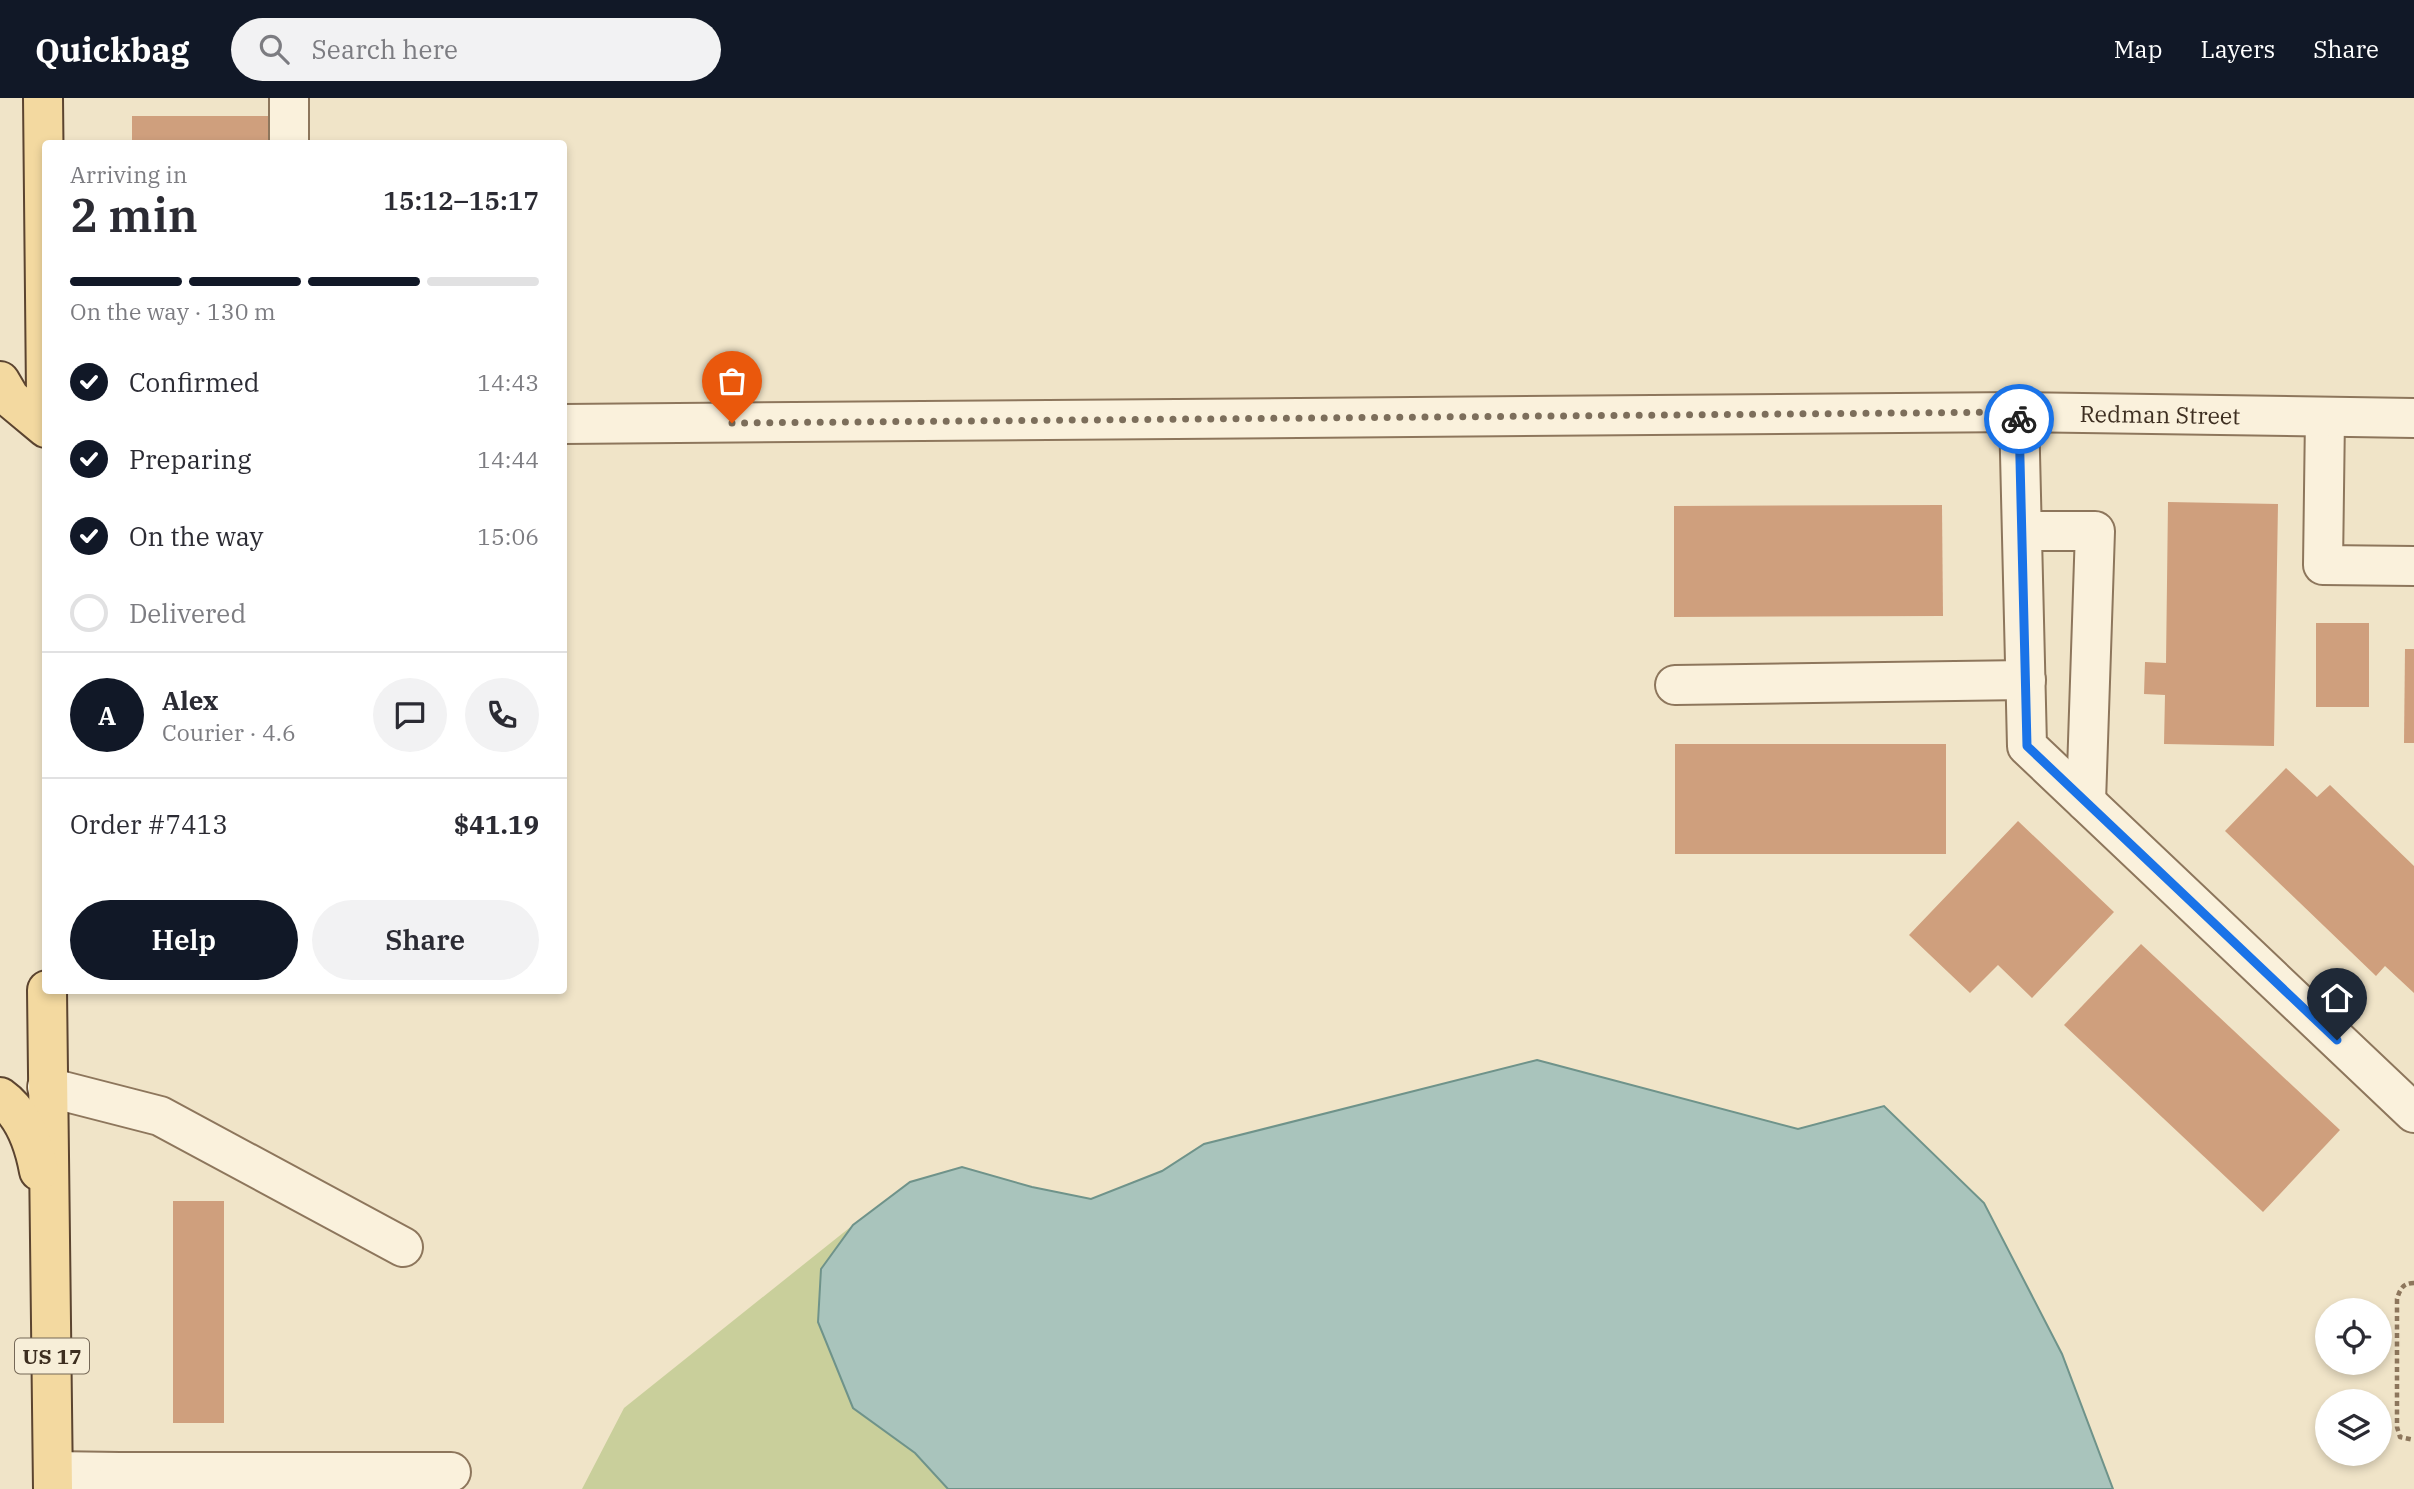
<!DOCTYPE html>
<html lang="en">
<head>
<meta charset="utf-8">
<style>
	:root { --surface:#fff; --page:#f2f2f3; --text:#2b2b33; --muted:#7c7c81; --line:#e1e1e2; --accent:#111827 }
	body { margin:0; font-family:"IBM Plex Serif",serif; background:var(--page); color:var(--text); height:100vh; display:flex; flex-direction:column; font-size:26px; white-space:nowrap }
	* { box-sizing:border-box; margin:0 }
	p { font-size:23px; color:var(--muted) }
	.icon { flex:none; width:38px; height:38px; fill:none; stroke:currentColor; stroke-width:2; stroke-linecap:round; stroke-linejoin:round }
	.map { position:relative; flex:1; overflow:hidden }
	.side { position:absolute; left:42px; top:42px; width:525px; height:854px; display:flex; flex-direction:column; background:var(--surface); border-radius:7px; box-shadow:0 4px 10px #0003 }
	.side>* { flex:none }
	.tools { position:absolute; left:2315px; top:1200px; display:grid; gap:14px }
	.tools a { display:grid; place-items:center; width:77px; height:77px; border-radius:50%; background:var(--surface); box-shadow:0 4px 10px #0003; font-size:35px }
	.pin { position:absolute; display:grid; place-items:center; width:60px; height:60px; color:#fff; margin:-72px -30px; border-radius:50% 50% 50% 0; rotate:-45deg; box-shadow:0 0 7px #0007 }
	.pin .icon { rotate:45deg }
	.courier { position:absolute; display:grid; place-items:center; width:70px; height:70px; margin:-35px; border:5px solid #1a73e8; border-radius:50%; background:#fff; color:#222; box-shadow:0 2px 9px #0007 }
	.summary em { font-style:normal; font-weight:600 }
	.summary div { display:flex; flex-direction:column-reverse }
	.summary { display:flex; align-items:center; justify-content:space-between; height:119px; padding:0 28px }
	h1 { font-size:46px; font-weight:600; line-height:52px }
	.bar { display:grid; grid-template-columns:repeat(4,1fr); gap:10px 7px; align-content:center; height:84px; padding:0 28px }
	.bar i { height:9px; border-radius:5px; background:var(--line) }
	.bar .active { background:var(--accent) }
	.bar p { grid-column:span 4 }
	.line { display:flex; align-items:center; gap:18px; padding:0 28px; border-top:2px solid var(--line) }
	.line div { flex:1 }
	.round { display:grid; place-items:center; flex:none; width:74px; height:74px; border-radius:37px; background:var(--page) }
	ol { padding:0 28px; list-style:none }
	li { display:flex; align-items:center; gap:21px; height:77px }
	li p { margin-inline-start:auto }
	li .icon { padding:7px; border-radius:50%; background:var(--accent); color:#fff; stroke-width:4 }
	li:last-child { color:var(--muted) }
	li i { width:38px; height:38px; border:4px solid var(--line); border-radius:50% }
	.action { display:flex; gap:14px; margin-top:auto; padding:14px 28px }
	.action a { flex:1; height:80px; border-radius:42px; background:var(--accent); color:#fff; font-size:28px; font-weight:600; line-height:80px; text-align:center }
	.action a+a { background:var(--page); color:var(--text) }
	header { display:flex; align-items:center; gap:42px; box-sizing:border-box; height:98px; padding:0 35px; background:var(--accent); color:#fff }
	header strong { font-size:33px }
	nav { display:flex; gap:38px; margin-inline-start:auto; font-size:24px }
	.search { width:490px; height:63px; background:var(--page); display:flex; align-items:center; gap:18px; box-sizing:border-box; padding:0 24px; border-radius:38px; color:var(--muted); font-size:26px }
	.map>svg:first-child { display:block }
	.green { fill:#c9cf9b }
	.water { fill:#a9c4bc; stroke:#6f938a; stroke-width:2 }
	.building { fill:#cf9f7d }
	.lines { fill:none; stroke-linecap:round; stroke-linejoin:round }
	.minor-casing { stroke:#8d765c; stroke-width:42 }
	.major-casing { stroke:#5b4430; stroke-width:42 }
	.path { stroke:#8d765c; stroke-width:4.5; stroke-dasharray:5 3.5; stroke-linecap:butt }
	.minor { stroke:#faf1dc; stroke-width:38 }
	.major { stroke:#f3d9a0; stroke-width:38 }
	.done { stroke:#7c6e5b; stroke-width:7; stroke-dasharray:0 12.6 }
	.route { stroke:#1a73e8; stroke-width:9 }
	.labels { text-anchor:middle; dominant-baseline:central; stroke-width:6; stroke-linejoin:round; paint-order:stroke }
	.shield { fill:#f7eed8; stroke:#756857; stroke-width:2 }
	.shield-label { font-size:21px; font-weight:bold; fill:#3d2e20 }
	.street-label { font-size:23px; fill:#3d2e20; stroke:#f7eed8 }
</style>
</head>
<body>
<header>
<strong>Quickbag</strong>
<div class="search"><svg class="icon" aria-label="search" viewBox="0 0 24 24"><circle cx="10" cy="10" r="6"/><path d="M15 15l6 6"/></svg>Search here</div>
<nav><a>Map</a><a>Layers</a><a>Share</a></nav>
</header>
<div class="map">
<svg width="2414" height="1391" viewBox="0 0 2414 1391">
	<rect width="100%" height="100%" fill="#f0e4c8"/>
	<polygon class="green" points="853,1127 821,1171 818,1224 853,1310 915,1355 948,1391 582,1391 624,1310"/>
	<polygon class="water" points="1537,962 1798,1031 1884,1008 1984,1105 2062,1256 2113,1391 948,1391 915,1355 853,1310 818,1224 821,1171 853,1127 910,1084 962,1069 1032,1089 1091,1101 1162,1073 1204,1046"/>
	<g class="building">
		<rect x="132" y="18" width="147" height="28"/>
		<polygon points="2168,404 2278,406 2274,648 2164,646 2165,597 2144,596 2145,564 2166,565"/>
		<polygon points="1942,407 1943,518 1674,519 1674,408"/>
		<rect x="2316" y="525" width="53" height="84"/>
		<polygon points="2405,551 2414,551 2414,645 2404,645"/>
		<rect x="1675" y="646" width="271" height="110"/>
		<polygon points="2286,670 2317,699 2330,687 2414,768 2414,895 2385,868 2376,878 2225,733"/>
		<polygon points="2018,723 2114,814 2032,900 1998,867 1970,895 1909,837"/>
		<polygon points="2141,846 2340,1032 2263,1114 2064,927"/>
		<rect x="173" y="1103" width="51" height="222"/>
	</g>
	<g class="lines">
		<g class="minor-casing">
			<g id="minor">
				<polyline points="289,0 289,46"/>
				<polyline points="2019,314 2027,648 2414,1015"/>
				<polyline points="2325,319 2323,467 2414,468"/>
				<path id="s1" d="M564 326 2019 314 2414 320"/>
				<polyline points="2022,433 2095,433 2086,704"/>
				<polyline points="1675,587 2026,582"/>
				<polyline points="47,989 160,1018 403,1149"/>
				<polyline points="53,1373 119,1374"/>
				<polyline points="119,1391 119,1374 451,1374"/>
			</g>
		</g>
		<g class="major-casing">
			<g id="major">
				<polyline points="43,0 46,296"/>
				<polyline points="0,283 10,300 46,330"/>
				<polyline points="47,892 53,1391"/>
				<path d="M0 999C24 1016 34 1046 39 1073"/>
			</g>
		</g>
		<path class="path" d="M2414 1185C2403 1185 2400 1191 2397 1201V1329L2400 1339 2414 1342"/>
		<use href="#minor" class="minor"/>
		<use href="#major" class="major"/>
	</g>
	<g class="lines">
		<polyline class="done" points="732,325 2019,314 2019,321"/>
		<polyline class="route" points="2019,321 2027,648 2337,942"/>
	</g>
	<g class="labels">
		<rect class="shield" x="15" y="1240.5" width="74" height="35" rx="5"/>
		<g class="shield-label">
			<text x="52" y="1258">US 17</text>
		</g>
		<g class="street-label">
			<text stroke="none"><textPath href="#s1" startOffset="1596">Redman Street</textPath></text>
		</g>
	</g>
</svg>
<div class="tools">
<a><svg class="icon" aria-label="locate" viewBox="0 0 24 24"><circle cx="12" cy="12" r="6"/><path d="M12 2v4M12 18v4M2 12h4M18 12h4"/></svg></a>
<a><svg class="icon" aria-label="layers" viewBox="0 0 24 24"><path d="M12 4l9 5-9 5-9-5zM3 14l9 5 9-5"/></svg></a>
</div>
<div class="pin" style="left:732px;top:325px;background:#ea580c"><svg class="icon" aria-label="bag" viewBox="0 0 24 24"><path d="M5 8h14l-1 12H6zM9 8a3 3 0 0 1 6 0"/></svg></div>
<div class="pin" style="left:2337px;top:942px;background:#1f2937"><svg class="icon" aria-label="home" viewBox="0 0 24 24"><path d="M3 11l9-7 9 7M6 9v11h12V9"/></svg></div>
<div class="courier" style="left:2019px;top:321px"><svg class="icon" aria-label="bike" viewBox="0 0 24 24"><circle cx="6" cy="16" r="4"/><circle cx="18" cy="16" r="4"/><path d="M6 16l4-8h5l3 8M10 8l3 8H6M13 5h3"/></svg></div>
<section class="side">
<div class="summary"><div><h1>2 min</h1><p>Arriving in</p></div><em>15:12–15:17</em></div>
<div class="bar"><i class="active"></i><i class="active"></i><i class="active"></i><i></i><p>On the way · 130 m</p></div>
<ol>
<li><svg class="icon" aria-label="check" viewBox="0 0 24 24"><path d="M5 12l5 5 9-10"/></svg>Confirmed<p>14:43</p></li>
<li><svg class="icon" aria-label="check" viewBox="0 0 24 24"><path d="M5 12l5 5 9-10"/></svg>Preparing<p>14:44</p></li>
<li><svg class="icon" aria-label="check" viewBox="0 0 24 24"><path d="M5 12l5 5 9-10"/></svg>On the way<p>15:06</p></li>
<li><i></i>Delivered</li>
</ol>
<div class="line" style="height:126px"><b class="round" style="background:var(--accent);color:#fff">A</b><div><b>Alex</b><p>Courier · 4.6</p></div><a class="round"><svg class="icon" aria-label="chat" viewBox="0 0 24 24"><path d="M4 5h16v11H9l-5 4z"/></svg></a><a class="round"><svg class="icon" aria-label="phone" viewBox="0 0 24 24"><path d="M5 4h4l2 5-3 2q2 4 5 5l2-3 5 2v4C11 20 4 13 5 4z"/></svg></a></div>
<div class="line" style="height:91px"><div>Order #7413</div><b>$41.19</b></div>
<div class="action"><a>Help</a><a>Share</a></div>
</section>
</div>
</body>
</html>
